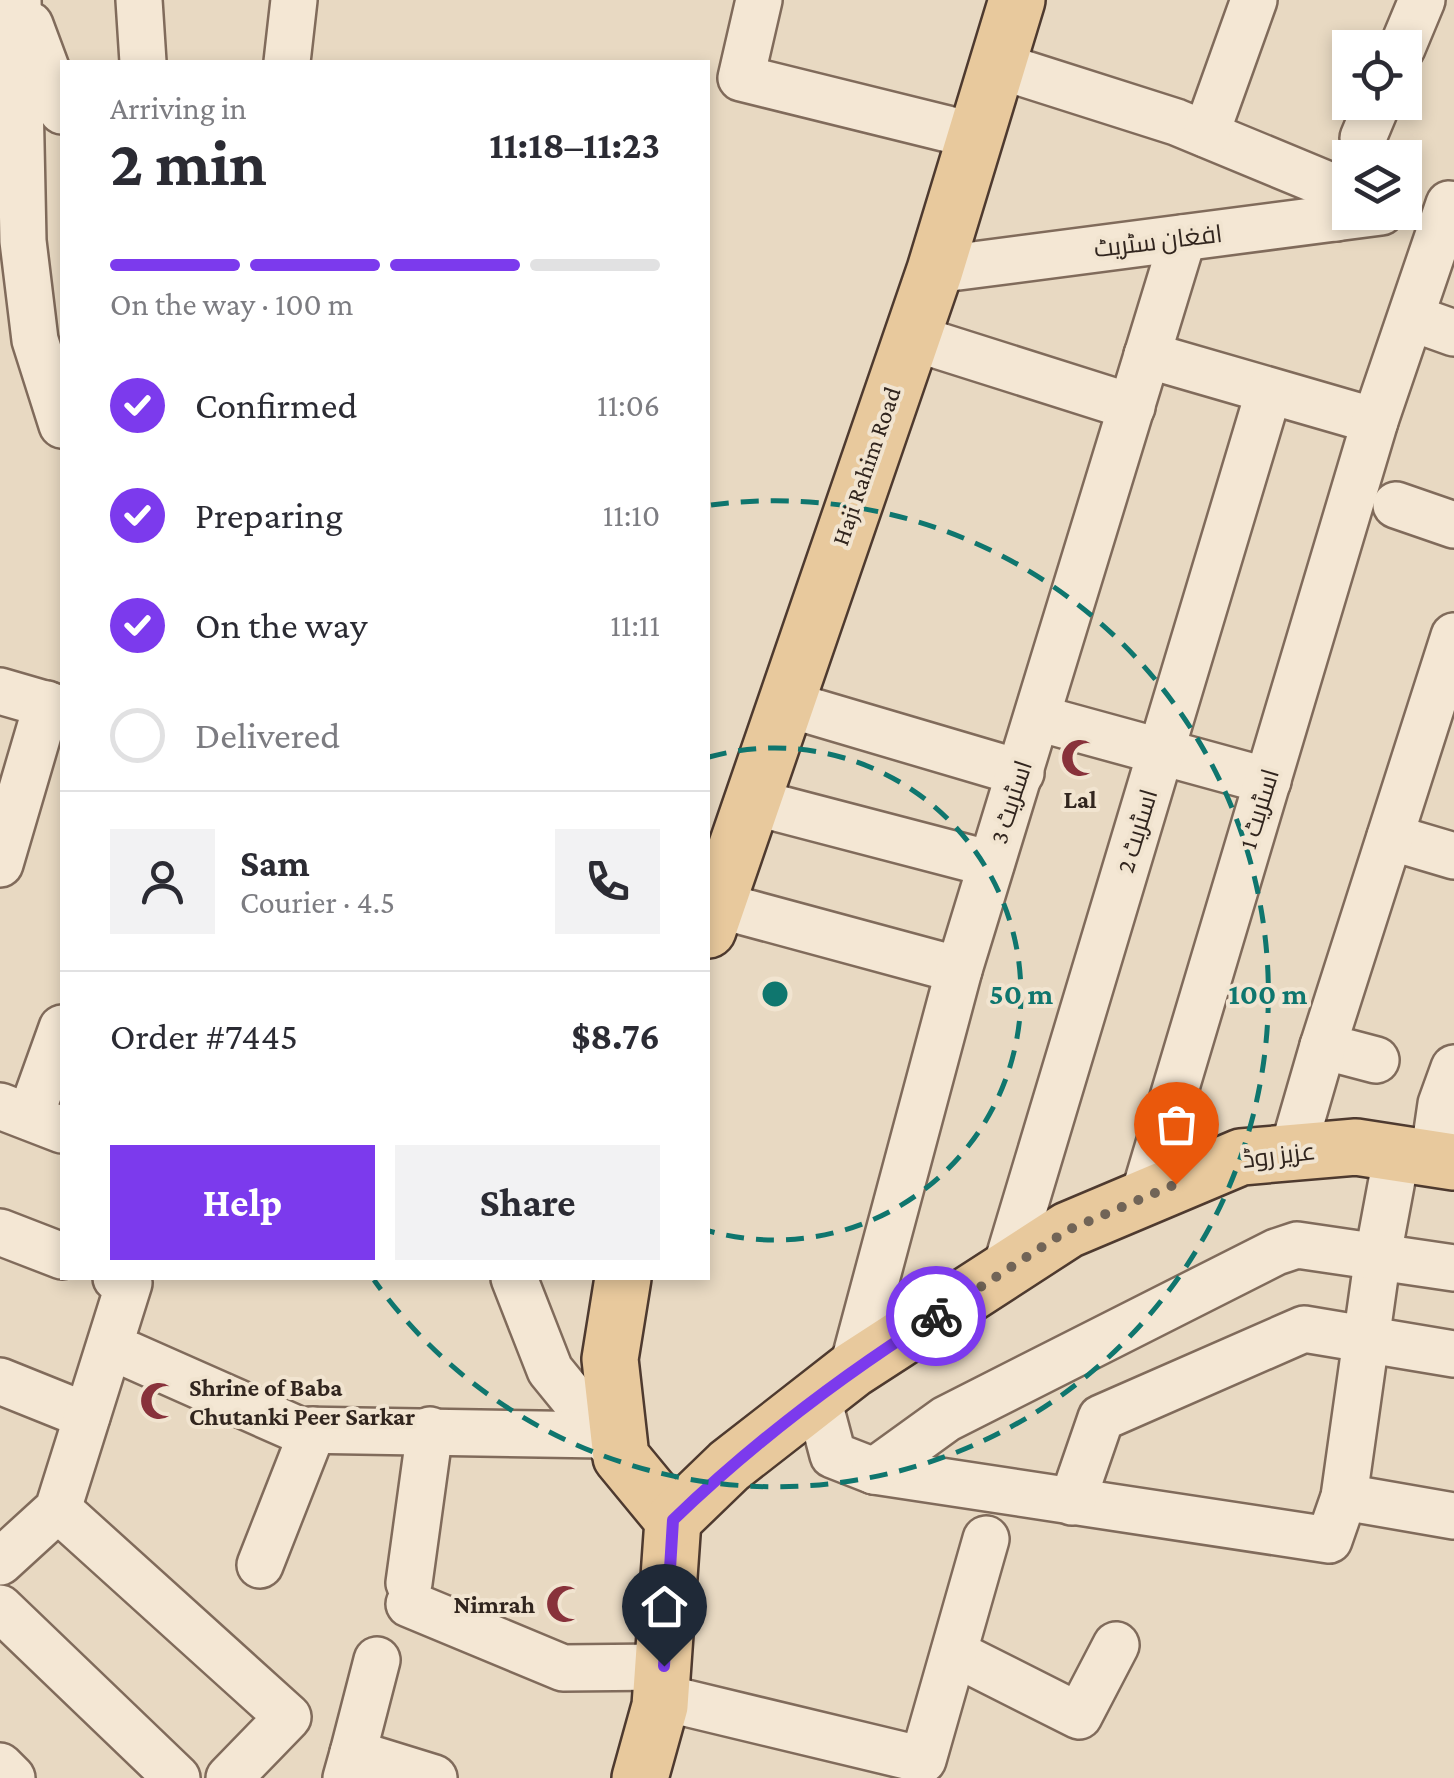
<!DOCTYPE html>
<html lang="en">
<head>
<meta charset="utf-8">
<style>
	:root { --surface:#fff; --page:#f2f2f3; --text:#2b2b33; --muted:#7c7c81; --line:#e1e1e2; --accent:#7c3aed }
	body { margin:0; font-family:"Crimson Pro",Cairo,serif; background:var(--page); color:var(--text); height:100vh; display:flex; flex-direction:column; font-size:38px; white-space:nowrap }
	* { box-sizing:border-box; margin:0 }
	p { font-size:32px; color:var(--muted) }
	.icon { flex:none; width:55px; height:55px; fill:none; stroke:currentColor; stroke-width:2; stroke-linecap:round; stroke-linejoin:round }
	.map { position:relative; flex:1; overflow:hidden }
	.panel { position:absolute; left:60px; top:60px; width:650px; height:1220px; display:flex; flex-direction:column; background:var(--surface); border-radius:0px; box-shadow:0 5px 15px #0003 }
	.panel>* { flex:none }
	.tools { position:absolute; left:1332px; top:30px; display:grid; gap:20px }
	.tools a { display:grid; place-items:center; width:90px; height:90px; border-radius:0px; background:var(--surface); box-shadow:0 5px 15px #0003; font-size:50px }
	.pin { position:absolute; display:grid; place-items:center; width:85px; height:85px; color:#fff; margin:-102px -42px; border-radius:50% 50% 50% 0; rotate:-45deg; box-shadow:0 0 10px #0007 }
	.pin .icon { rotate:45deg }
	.courier { position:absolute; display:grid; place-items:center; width:100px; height:100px; margin:-50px; border:8px solid #7c3aed; border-radius:50%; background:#fff; color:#222; box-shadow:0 2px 12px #0007 }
	.head em { font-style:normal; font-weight:700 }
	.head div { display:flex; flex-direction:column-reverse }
	.head { display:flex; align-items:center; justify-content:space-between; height:170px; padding:0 50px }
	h1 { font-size:65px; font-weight:700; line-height:75px }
	.bar { display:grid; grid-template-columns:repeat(4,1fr); gap:15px 10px; align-content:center; height:120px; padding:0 50px }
	.bar i { height:12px; border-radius:8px; background:var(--line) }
	.bar .selected { background:var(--accent) }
	.bar p { grid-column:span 4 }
	.line { display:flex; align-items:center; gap:25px; padding:0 50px; border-top:2px solid var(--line) }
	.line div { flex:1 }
	.round { display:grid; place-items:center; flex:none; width:105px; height:105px; border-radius:0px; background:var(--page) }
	ol { padding:0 50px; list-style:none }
	li { display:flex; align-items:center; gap:30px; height:110px }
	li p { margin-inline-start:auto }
	li .icon { padding:10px; border-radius:50%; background:var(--accent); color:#fff; stroke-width:4 }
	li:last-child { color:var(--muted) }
	li i { width:55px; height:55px; border:5px solid var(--line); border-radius:50% }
	.action { display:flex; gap:20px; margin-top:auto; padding:20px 50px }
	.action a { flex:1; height:115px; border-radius:0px; background:var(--accent); color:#fff; font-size:40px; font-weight:700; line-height:115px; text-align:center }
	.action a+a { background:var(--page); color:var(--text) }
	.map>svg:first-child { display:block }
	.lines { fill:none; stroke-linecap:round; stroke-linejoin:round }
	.minor-casing { stroke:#806b5b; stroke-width:50 }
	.major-casing { stroke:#4e3a2f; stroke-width:60 }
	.minor { stroke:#f4e7d4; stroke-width:45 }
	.major { stroke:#e8c99d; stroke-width:55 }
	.done { stroke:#716457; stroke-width:10; stroke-dasharray:0 18 }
	.route { stroke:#7c3aed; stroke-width:12 }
	.ring { fill:none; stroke:#0f766e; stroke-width:5; stroke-dasharray:18 12 }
	.labels { text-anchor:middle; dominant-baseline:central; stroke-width:8; stroke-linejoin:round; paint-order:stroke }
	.street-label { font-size:25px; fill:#31251e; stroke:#f1e4d0 }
	.poi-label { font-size:25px; font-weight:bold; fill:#31251e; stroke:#f1e4d0 }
	.centre { fill:#0f766e; stroke:#f1e4d0; stroke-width:5 }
	.ring-label { font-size:30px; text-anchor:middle; font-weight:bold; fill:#0f766e; stroke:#f1e4d0; stroke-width:8; stroke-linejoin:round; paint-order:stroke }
</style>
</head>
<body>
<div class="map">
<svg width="1454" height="1778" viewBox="0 0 1454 1778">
	<rect width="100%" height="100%" fill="#e8d9c2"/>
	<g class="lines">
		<g class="minor-casing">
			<g id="minor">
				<polyline points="18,0 23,241 35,340 62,425"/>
				<polyline points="139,0 143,62"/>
				<polyline points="759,0 741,78 976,136"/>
				<polyline points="30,25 62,111"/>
				<polyline points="1402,48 1422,0"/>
				<polyline points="287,62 294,0"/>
				<polyline points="997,65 1176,122 1338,189 1336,218"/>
				<polyline points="1206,134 1254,0"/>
				<polyline points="1363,138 1378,102"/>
				<polyline points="935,270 1381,212"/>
				<polyline points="1412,318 1454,333"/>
				<polyline points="911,337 1132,407"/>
				<polyline points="1147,355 1375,421"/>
				<polyline points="1396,505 1454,525"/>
				<polyline points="0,691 62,709"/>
				<polyline points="784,703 1021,773"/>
				<polyline points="1038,718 1268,781"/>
				<polyline points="750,801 991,864"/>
				<polyline points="1390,837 1454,856"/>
				<polyline points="0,864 47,704"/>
				<polyline points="715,904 959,970"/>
				<polyline points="1376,1060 1323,1046 1454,636"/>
				<polyline points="0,1106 62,1130"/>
				<polyline points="30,1117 62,1028"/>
				<polyline points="1292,1153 1323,1046"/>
				<polyline points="1433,1159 1441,1104 1454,1068"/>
				<polyline points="1143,1198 1375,421 1449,204"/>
				<polyline points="0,1232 62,1256"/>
				<polyline points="1005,1271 1269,391"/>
				<polyline points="514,1278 550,1370 616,1451"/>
				<polyline points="130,1355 299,1430 603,1435"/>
				<polyline points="852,1370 959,970 1183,238"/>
				<polyline points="0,1381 87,1416"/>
				<polyline points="817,1395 833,1455 874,1471 1329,1540 1344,1497 1378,1255 1397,1153"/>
				<polyline points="874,1471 946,1419 1276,1252 1297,1245 1454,1268"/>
				<polyline points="1344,1497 1454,1516"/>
				<polyline points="1072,1502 1101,1418 1304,1329 1454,1354"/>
				<polyline points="58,1509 288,1717 229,1778"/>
				<polyline points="0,1562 58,1509 129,1283 116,1278"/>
				<polyline points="260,1565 313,1430"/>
				<polyline points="409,1583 430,1430"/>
				<polyline points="409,1604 563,1668 664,1667"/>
				<polyline points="0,1608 177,1778"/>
				<polyline points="954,1653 1079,1716 1116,1645"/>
				<polyline points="661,1697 923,1760 986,1539"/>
				<polyline points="353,1753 377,1660"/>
				<polyline points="0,1766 12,1778"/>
				<polyline points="346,1778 353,1753 434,1778"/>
			</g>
		</g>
		<g class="major-casing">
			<g id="major">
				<polyline points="708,930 935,270 1017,0"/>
				<polyline points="623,1278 610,1359 621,1457 673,1520 660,1706 640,1778"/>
				<polyline points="673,1520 729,1466 852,1370 1068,1230 1241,1157 1356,1147 1454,1162"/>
			</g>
		</g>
		<use href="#minor" class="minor"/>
		<use href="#major" class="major"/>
	</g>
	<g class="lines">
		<polyline class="done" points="936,1316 1068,1230 1176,1184"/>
		<path class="route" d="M664 1666 673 1520C754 1442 841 1376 936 1316"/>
	</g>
	<g class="ring">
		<path d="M709 757A246 246 0 1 1 709 1231"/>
		<path d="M711 505A493 493 0 1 1 374 1280"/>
	</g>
	<defs>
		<g id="mosque-bare" transform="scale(3)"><path d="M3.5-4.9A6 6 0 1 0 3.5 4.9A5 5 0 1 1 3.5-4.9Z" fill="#88323b" stroke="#f1e4d0" stroke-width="2.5" paint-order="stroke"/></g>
	</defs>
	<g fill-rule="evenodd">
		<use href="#mosque-bare" x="1080" y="758"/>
		<use href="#mosque-bare" x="159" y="1401"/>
		<use href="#mosque-bare" x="565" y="1604"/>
	</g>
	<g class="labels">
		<g class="street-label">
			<text transform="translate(1158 241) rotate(-7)">افغان سٹریٹ</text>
			<text transform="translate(866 466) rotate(-71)">Haji Rahim Road</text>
			<text transform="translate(1011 802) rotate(-72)">اسٹریٹ 3</text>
			<text transform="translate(1259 809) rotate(-73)">اسٹریٹ 1</text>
			<text transform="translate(1137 831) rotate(-73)">اسٹریٹ 2</text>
			<text transform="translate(1279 1155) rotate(-7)">عزیز روڈ</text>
		</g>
		<g class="poi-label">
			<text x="1080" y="799">Lal</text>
			<text x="189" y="1387" text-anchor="start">Shrine of Baba<tspan x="189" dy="29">Chutanki Peer Sarkar</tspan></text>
			<text x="535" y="1604" text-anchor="end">Nimrah</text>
		</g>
	</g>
	<circle cx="775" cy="994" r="15" class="centre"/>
	<g class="ring-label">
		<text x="1021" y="1004">50 m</text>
		<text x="1268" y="1004">100 m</text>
	</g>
</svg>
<div class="tools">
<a><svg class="icon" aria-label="locate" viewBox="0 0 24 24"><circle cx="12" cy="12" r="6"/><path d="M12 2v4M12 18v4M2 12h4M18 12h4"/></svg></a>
<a><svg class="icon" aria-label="layers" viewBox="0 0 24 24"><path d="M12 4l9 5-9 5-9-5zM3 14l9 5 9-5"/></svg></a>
</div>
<div class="pin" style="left:1176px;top:1184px;background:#ea580c"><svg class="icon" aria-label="bag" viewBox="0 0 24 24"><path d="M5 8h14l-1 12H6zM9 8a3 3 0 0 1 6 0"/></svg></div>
<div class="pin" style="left:664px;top:1666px;background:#1f2937"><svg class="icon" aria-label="home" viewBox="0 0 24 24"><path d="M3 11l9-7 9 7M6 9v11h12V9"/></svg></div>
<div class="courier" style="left:936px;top:1316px"><svg class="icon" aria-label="bike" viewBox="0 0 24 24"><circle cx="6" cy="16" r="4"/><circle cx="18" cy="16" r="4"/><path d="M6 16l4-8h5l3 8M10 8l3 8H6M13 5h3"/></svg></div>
<section class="panel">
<div class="head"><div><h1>2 min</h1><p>Arriving in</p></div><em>11:18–11:23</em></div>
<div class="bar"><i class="selected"></i><i class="selected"></i><i class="selected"></i><i></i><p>On the way · 100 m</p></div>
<ol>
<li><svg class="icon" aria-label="check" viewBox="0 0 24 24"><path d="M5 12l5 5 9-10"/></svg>Confirmed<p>11:06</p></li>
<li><svg class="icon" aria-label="check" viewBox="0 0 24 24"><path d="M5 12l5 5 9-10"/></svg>Preparing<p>11:10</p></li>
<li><svg class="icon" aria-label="check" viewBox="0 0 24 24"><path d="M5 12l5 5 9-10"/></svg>On the way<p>11:11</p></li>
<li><i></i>Delivered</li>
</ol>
<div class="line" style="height:180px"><a class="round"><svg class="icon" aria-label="person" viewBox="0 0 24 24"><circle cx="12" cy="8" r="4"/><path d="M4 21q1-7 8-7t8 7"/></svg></a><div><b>Sam</b><p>Courier · 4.5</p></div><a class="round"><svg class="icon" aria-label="phone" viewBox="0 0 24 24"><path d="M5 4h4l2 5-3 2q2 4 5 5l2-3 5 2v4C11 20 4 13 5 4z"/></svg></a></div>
<div class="line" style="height:130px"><div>Order #7445</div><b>$8.76</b></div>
<div class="action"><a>Help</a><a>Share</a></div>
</section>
</div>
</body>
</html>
